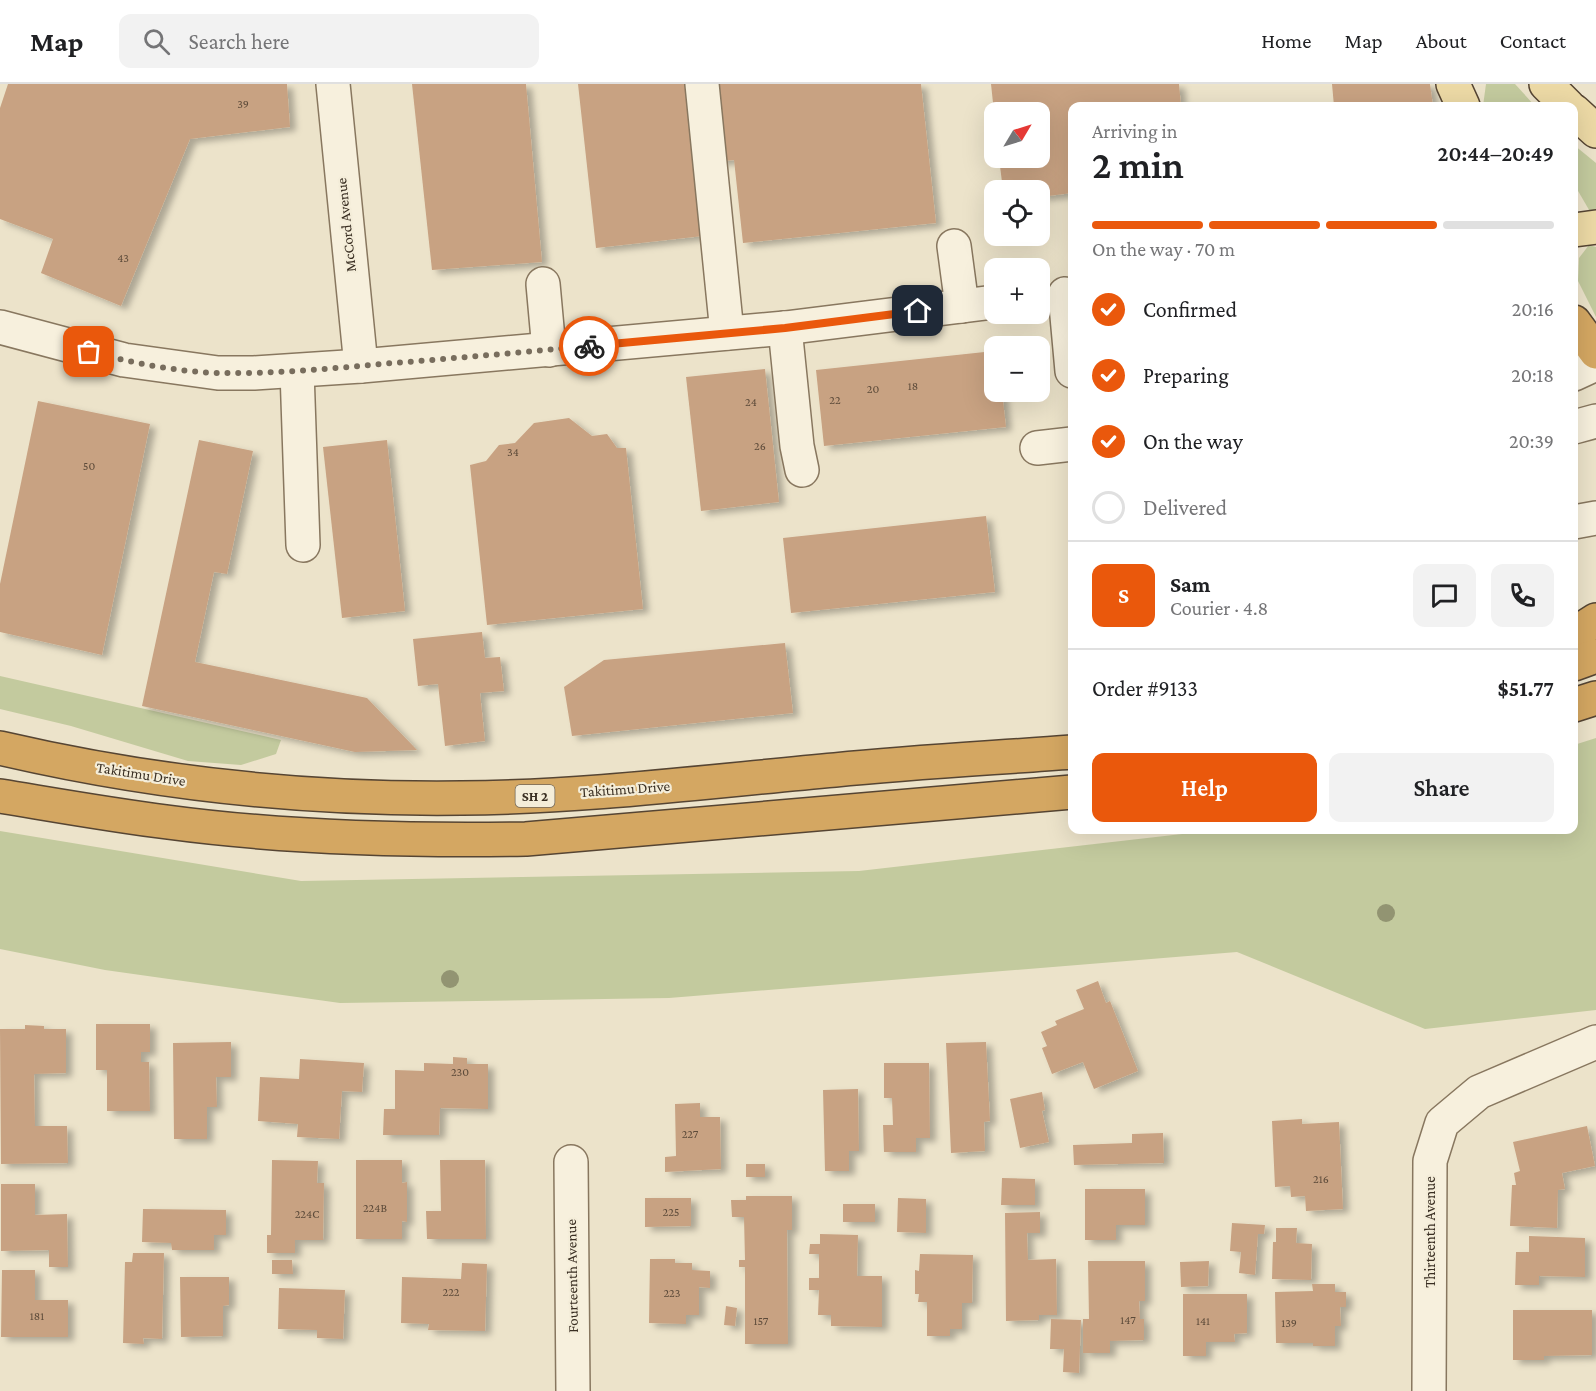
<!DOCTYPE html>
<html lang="en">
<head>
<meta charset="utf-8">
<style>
	:root { --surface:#fff; --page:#f2f2f2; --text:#202124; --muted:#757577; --line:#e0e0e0; --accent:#ea580c }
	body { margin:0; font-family:"Crimson Pro",serif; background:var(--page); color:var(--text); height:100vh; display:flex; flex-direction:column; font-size:22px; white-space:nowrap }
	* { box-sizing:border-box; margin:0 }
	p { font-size:20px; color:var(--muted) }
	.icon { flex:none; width:33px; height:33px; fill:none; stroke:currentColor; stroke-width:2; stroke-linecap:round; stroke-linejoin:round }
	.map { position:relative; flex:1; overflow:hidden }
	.drawer { position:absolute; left:1068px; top:18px; width:510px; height:732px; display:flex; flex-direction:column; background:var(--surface); border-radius:12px; box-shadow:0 6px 24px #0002 }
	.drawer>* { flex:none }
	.needle { width:39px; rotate:52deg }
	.fabs { position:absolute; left:984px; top:18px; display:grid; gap:12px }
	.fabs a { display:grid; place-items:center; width:66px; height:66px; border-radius:12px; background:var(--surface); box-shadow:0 6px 24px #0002; font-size:30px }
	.pin { position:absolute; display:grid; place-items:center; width:51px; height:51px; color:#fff; margin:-26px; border-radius:12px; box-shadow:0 3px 9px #0006 }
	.courier { position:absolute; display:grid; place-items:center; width:60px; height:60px; margin:-30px; border:4px solid #ea580c; border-radius:50%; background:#fff; color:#222; box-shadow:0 2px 8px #0007 }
	.summary em { font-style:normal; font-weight:600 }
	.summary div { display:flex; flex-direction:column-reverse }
	.summary { display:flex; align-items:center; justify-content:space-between; height:102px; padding:0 24px }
	h1 { font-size:39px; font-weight:600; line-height:45px }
	.bar { display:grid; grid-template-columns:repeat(4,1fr); gap:9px 6px; align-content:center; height:72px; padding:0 24px }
	.bar i { height:8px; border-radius:4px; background:var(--line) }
	.bar .active { background:var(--accent) }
	.bar p { grid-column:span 4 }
	.line { display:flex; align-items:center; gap:15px; padding:0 24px; border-top:2px solid var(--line) }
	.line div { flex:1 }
	.round { display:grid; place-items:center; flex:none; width:63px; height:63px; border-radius:12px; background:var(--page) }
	ol { padding:0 24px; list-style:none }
	li { display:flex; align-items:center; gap:18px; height:66px }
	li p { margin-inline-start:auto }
	li .icon { padding:6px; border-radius:50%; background:var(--accent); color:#fff; stroke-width:4 }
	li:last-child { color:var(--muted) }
	li i { width:33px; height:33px; border:3px solid var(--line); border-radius:50% }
	.cta { display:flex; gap:12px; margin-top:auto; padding:12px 24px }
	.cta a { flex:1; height:69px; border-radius:12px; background:var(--accent); color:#fff; font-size:24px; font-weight:600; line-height:69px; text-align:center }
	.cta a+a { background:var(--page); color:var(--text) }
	header { display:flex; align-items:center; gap:36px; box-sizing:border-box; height:84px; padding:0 30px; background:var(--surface); border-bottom:2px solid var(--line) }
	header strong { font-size:28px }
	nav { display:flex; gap:33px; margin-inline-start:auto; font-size:21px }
	.search { width:420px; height:54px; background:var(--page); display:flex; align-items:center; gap:15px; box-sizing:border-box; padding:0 21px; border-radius:12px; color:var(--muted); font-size:22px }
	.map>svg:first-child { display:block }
	.green { fill:#c3ca9e }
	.building { fill:#c8a282; filter:url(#shadow) }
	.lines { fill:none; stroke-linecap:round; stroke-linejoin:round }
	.minor-casing { stroke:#88775f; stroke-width:36 }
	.major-casing { stroke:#564533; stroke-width:36 }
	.highway-casing { stroke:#564533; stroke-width:36 }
	.minor { stroke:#f7f0dd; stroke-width:33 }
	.major { stroke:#ecd9a5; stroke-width:33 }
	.highway { stroke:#d4a762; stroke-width:33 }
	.tree { fill:#929472 }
	.done { stroke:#786d5d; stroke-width:6; stroke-dasharray:0 10.8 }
	.route { stroke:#ea580c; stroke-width:8 }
	.labels { text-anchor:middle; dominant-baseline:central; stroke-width:4.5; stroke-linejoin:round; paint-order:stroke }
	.number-label { font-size:12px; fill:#5d4b3a }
	.shield { fill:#f4edd9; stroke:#716759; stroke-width:1.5 }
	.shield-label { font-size:14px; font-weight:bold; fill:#392e22 }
	.street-label { font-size:15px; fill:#392e22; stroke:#f4edd9 }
</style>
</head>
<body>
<header>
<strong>Map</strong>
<div class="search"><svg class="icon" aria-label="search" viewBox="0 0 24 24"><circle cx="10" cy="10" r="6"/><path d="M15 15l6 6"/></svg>Search here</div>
<nav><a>Home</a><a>Map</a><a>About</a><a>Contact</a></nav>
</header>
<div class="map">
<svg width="1596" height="1307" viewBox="0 0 1596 1307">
	<defs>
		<filter id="shadow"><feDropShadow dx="6" dy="4" stdDeviation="3" flood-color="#0004"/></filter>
	</defs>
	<rect width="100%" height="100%" fill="#ece3ca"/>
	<g class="green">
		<polygon points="1486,0 1515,0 1535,22 1483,22"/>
		<polygon points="1574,61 1596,79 1596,130 1592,131 1574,100"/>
		<polygon points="1589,161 1596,163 1596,233 1578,197 1579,174"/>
		<polygon points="0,592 281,656 276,670 241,681 188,677 71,642 0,625"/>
		<polygon points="1596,654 1596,926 1425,945 1237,868 669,914 340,919 105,886 0,865 0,747 301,797 859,787 1217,746 1574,746 1574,661"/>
	</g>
	<g class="building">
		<polygon points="8,0 287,0 290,43 190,55 121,222 41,189 53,155 0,135 0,24"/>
		<polygon points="412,0 526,0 542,178 432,186"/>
		<polygon points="578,0 921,0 936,139 743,159 734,76 695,80 703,152 596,164"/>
		<polygon points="991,0 1179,0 1181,22 1072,22 1072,109 1040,113 1040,106 1003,106 999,74 1040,74 1040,28 994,28"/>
		<polygon points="1332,0 1430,0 1433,22 1334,22"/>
		<polygon points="994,267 994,308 1002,308 1006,343 824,362 816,286"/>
		<polygon points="765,285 779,418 701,427 686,293"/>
		<polygon points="38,317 150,340 102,571 0,548 0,500"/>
		<polygon points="569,334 592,352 607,350 617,364 626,364 643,525 487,541 470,381 486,377 499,361 515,359 534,339"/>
		<polygon points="199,356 253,367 227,490 214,488 195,578 367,614 417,666 355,668 142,622"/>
		<polygon points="387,356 405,527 342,534 323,363"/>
		<polygon points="986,432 995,508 791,529 783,454"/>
		<polygon points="482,548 485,574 500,573 504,607 480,609 485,657 445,662 438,600 418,602 413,555"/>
		<polygon points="785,559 793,629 572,652 564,603 604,576"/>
		<polygon points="1098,897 1106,919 1110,917 1138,987 1094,1005 1083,978 1052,990 1042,964 1047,962 1041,948 1057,941 1055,937 1084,925 1076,906"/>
		<polygon points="96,940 150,940 150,968 141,968 141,978 149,978 150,1027 107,1027 107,986 96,986"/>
		<polygon points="25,941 44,942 44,945 66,945 66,989 34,990 35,1042 67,1042 68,1079 1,1080 0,945 25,945"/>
		<polygon points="231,958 231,993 216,993 217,1023 207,1023 207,1055 174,1055 173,959"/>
		<polygon points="986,958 990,1037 984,1038 985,1067 951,1069 946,959"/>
		<polygon points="453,973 467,974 467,980 488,980 488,1025 440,1024 439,1051 383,1051 384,1025 395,1025 395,986 424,987 424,979 453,980"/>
		<polygon points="300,975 364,979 362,1008 342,1007 339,1055 297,1053 298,1040 258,1037 260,993 299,995"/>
		<polygon points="884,979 929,979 930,1054 916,1054 916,1068 884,1068 883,1041 893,1041 892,1014 884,1014"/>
		<polygon points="858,1005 859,1067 849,1067 849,1087 825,1087 823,1006"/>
		<polygon points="1042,1008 1045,1026 1042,1027 1049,1058 1020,1064 1010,1015"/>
		<polygon points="700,1019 700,1033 720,1033 721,1085 665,1088 665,1073 676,1072 675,1020"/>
		<polygon points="1302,1035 1302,1040 1339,1038 1343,1125 1306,1127 1305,1112 1291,1113 1290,1102 1275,1103 1272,1037"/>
		<polygon points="1587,1042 1595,1082 1562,1089 1565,1105 1558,1106 1557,1144 1510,1142 1512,1101 1516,1101 1514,1089 1520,1087 1513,1058"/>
		<polygon points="1163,1049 1164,1079 1074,1081 1073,1061 1132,1059 1132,1050"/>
		<polygon points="272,1076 318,1077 317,1099 324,1099 323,1156 295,1156 295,1169 267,1169 267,1151 271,1151"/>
		<polygon points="356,1076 402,1076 402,1099 407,1098 407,1138 402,1137 402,1155 356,1155"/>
		<polygon points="440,1076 485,1076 486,1155 427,1155 426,1127 441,1127"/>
		<rect x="746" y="1080" width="19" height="13"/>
		<polygon points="1002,1094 1035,1095 1035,1121 1001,1121"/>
		<polygon points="1,1100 35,1100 35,1131 67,1130 68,1183 49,1183 49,1166 1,1167"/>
		<polygon points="1085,1105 1145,1105 1145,1141 1116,1141 1116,1156 1085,1156"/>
		<polygon points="746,1112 792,1112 792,1146 787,1146 788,1260 745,1260 745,1183 739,1183 739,1176 745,1176 744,1133 732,1133 731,1116 746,1116"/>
		<polygon points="645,1114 691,1114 691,1142 645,1143"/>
		<polygon points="898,1114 926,1115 926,1149 897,1148"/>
		<rect x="843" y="1120" width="32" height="18"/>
		<polygon points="143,1125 226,1126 226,1151 214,1151 214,1166 172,1166 171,1159 142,1158"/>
		<polygon points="1040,1128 1040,1149 1027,1149 1028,1176 1056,1175 1057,1231 1039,1231 1039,1236 1006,1237 1005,1129"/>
		<polygon points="1232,1139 1265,1141 1264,1150 1258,1150 1255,1191 1239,1189 1241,1168 1230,1167"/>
		<polygon points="1276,1144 1297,1144 1296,1159 1312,1160 1311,1196 1272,1195 1273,1158 1276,1158"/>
		<polygon points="820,1150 858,1151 857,1192 882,1192 882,1243 831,1242 831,1231 818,1231 819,1206 809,1206 809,1194 819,1194 819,1170 809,1170 810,1160 820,1160"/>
		<polygon points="1529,1152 1585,1154 1585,1193 1539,1192 1539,1201 1515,1201 1516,1168 1529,1168"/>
		<polygon points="133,1169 164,1169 162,1255 143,1254 144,1260 123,1259 125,1178 132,1178"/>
		<polygon points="920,1170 973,1171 972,1219 962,1219 962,1245 950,1245 950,1252 927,1252 927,1218 918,1218 919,1210 915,1210 915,1186 919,1187"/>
		<polygon points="650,1175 675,1175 675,1179 692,1179 692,1186 710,1187 710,1204 699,1203 699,1231 686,1231 686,1240 649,1239"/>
		<polygon points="272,1176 292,1176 293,1190 272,1190"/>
		<polygon points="1088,1177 1145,1177 1145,1217 1139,1217 1140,1235 1144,1235 1144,1256 1110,1257 1110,1269 1083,1269 1083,1235 1089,1235"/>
		<polygon points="1209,1177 1208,1202 1181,1203 1180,1178"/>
		<polygon points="462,1179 487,1180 485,1247 428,1246 429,1240 401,1239 402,1193 461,1195"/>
		<polygon points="2,1186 35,1186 35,1216 68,1216 68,1253 1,1253"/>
		<polygon points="180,1193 229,1193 229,1221 223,1222 223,1252 181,1253"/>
		<polygon points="1312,1200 1335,1200 1335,1208 1346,1208 1346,1223 1340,1223 1341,1242 1335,1242 1335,1262 1313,1262 1313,1259 1276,1259 1275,1208 1313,1207"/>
		<polygon points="279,1204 345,1206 343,1255 317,1254 317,1246 278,1245"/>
		<polygon points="1183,1210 1247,1210 1247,1249 1234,1250 1235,1258 1206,1258 1206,1272 1183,1272"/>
		<polygon points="726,1222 737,1224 735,1242 724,1241"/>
		<polygon points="1513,1226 1592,1226 1592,1271 1544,1272 1544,1276 1513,1276"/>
		<polygon points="1051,1235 1081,1236 1079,1289 1063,1288 1064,1265 1050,1265"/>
	</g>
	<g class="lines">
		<g class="minor-casing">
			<g id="minor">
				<polyline points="333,0 361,282"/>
				<polyline points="702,0 727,249"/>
				<polyline points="954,162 962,222"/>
				<polyline points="543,200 549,266"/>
				<polyline points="1065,210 1072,287"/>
				<polyline points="0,243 124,276 218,289 254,289 361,282 785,244 994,218"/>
				<polyline points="785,244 797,362 802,386"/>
				<polyline points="297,287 303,461"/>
				<polyline points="1574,290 1596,280"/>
				<polyline points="1574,343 1596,337"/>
				<polyline points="1037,364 1072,360"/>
				<polyline points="1574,438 1596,434"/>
				<polyline points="571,1078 573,1307"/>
				<polyline points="1429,1307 1430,1077 1442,1039 1479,1008 1596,958"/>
			</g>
		</g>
		<g class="major-casing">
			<g id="major">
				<polyline points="1453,0 1463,22"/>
				<polyline points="1546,0 1568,22"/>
				<polyline points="1574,27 1596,47"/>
				<polyline points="1574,146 1596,143"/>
			</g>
		</g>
		<g class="highway-casing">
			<g id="highway">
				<polyline points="1574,238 1596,268"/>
				<polyline points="1574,550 1596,536"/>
				<polyline points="1574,580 1596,572"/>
				<polyline points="1574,621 1596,614"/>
				<path d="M0 664C151 699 307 716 462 714 587 713 711 697 835 686 914 678 993 674 1072 668"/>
				<path d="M0 712C55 721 111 731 167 738 286 754 406 757 526 755L1072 708"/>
			</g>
		</g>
		<use href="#minor" class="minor"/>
		<use href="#major" class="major"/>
		<use href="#highway" class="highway"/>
	</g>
	<g class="tree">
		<circle cx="1386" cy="829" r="9"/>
		<circle cx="450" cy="895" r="9"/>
	</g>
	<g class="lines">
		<path class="done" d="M89 268C131 278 176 288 220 289 277 290 336 284 393 279 459 274 524 268 589 262"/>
		<polyline class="route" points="589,262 785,244 918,227"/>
	</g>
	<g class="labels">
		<g class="number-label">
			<text x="243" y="20">39</text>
			<text x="123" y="174">43</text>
			<text x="913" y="302">18</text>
			<text x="873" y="305">20</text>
			<text x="835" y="316">22</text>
			<text x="751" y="318">24</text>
			<text x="760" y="362">26</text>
			<text x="513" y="368">34</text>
			<text x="89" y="382">50</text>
			<text x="460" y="988">230</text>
			<text x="690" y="1050">227</text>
			<text x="1321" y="1095">216</text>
			<text x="375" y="1124">224B</text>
			<text x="671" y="1128">225</text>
			<text x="307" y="1130">224C</text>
			<text x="451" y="1208">222</text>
			<text x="672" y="1209">223</text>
			<text x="37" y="1232">181</text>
			<text x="1128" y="1236">147</text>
			<text x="761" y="1237">157</text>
			<text x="1203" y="1237">141</text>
			<text x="1289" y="1239">139</text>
		</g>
		<rect class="shield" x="515.5" y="701" width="39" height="22" rx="4.5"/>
		<g class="shield-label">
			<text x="535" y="712">SH 2</text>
		</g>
		<g class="street-label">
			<text transform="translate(346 141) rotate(-96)">McCord Avenue</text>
			<text transform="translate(141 690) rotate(9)">Takitimu Drive</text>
			<text transform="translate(625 705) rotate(-4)">Takitimu Drive</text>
			<text transform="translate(1430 1148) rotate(-90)">Thirteenth Avenue</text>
			<text transform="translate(572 1192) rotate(-91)">Fourteenth Avenue</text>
		</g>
	</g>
</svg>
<div class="fabs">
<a><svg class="needle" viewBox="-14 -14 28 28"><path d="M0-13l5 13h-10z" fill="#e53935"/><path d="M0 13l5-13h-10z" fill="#757577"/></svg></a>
<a><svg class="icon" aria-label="locate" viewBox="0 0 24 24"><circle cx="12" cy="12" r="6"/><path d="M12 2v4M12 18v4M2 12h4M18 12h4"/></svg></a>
<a>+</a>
<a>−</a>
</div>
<div class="pin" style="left:89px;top:268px;background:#ea580c"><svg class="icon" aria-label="bag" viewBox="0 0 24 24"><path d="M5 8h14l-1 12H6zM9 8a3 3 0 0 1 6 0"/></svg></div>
<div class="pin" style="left:918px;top:227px;background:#1f2937"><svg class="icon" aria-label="home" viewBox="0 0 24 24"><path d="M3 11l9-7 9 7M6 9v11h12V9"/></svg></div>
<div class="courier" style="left:589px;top:262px"><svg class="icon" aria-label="bike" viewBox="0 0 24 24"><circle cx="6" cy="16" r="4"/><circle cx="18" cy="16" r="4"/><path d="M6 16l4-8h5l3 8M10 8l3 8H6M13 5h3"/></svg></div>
<section class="drawer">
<div class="summary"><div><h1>2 min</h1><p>Arriving in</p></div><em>20:44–20:49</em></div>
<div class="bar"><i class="active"></i><i class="active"></i><i class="active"></i><i></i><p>On the way · 70 m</p></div>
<ol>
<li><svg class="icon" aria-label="check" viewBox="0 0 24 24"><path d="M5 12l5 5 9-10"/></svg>Confirmed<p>20:16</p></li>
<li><svg class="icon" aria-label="check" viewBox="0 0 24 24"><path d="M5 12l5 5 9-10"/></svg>Preparing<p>20:18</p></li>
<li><svg class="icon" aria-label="check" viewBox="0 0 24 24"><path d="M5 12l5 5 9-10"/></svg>On the way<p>20:39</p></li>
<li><i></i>Delivered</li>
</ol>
<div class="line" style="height:108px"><b class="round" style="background:var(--accent);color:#fff">S</b><div><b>Sam</b><p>Courier · 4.8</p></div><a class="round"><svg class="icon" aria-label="chat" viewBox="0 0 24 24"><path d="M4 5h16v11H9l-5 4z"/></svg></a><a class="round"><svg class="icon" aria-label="phone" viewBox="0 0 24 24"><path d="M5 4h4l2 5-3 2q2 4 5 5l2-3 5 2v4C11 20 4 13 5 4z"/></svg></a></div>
<div class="line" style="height:78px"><div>Order #9133</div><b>$51.77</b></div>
<div class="cta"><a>Help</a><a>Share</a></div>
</section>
</div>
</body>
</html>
